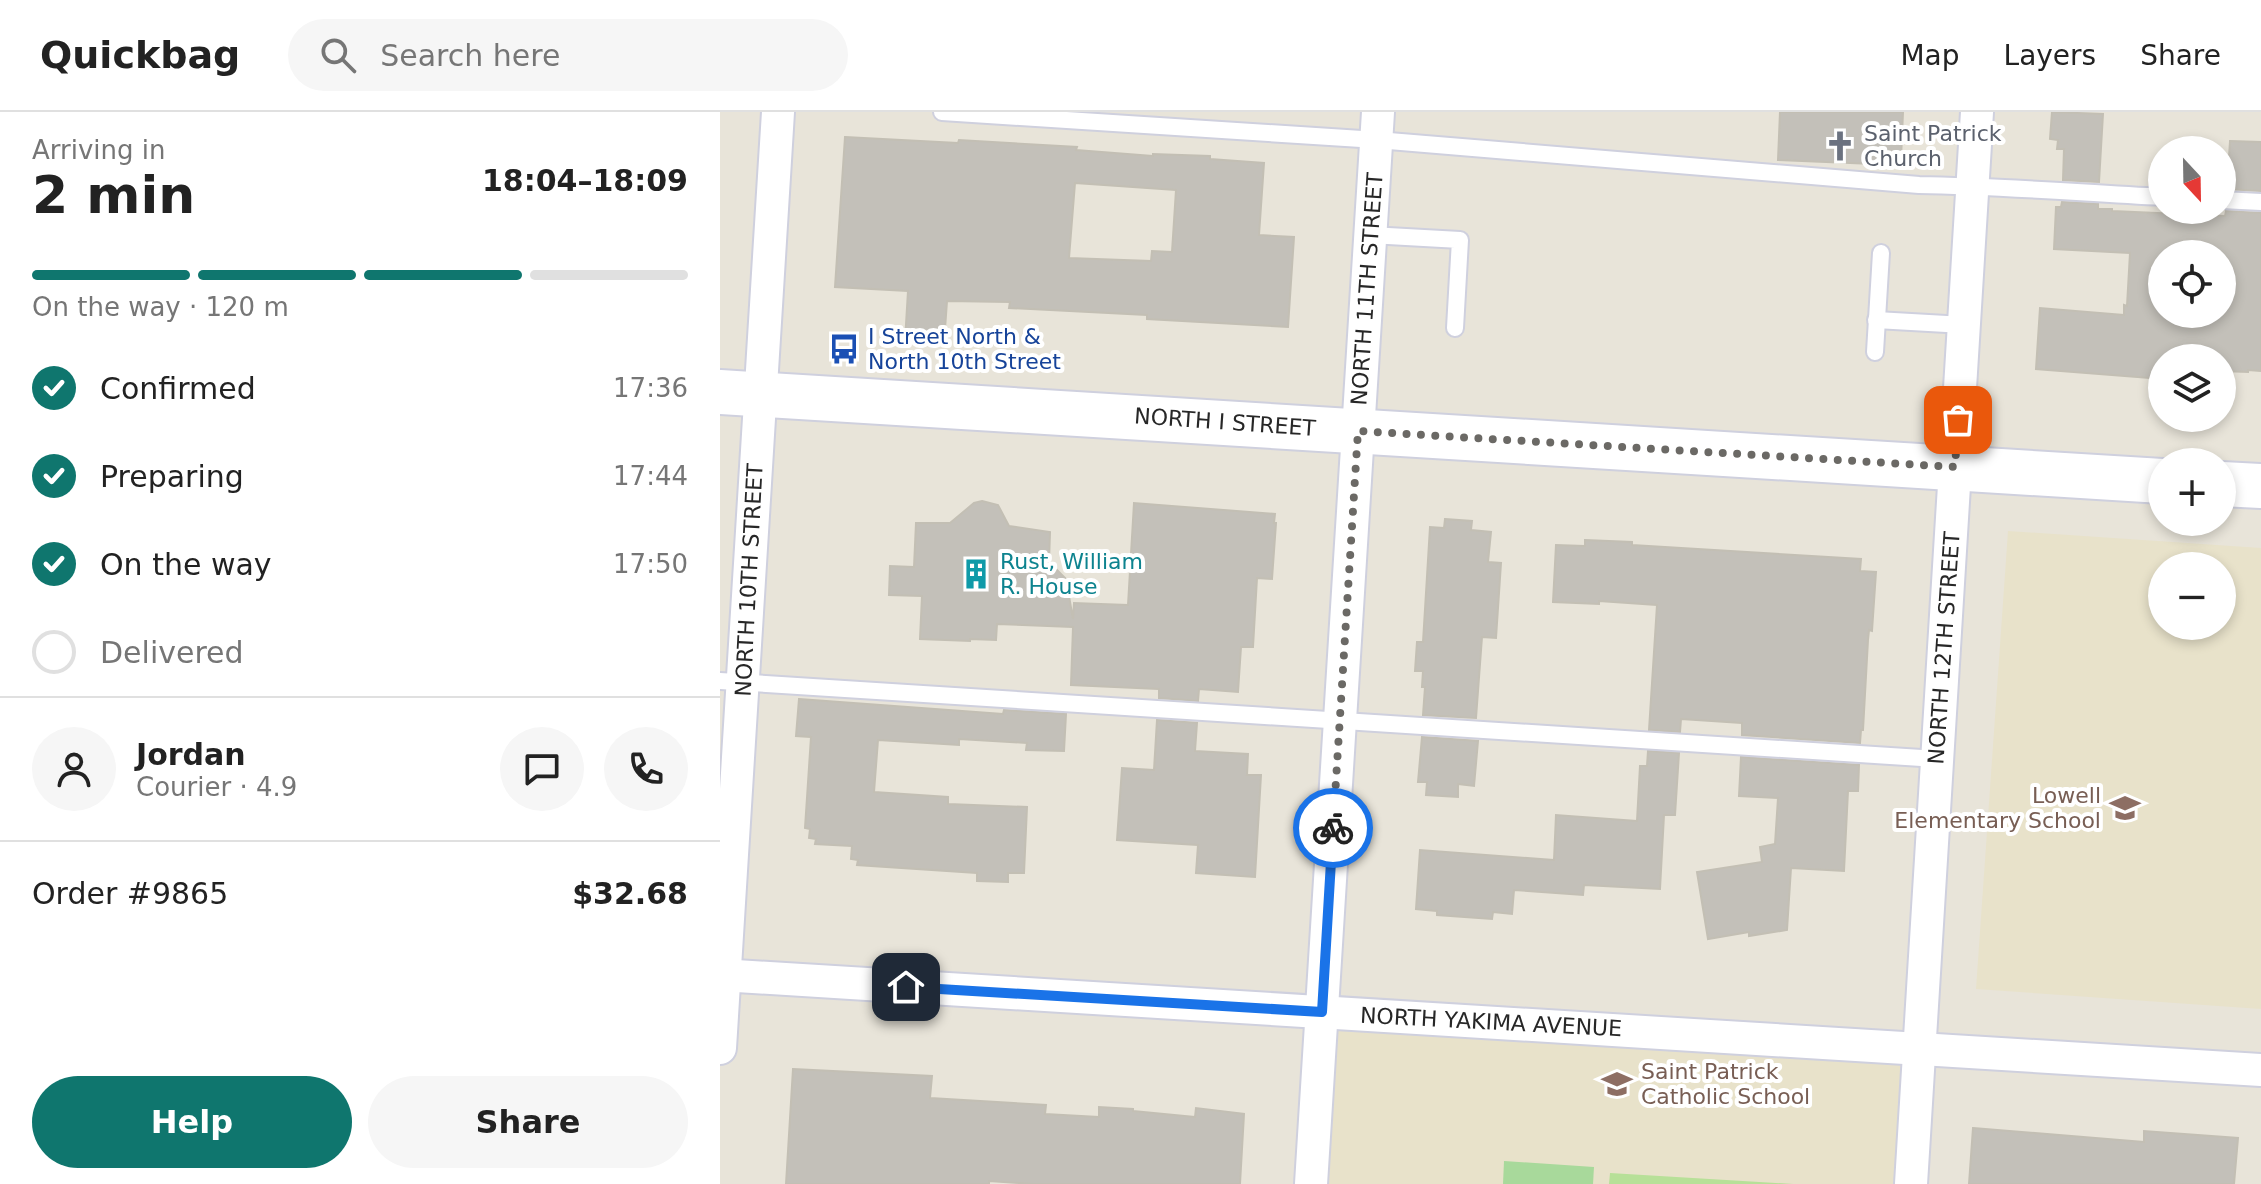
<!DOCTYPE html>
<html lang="en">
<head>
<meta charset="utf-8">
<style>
	:root { --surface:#fff; --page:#f6f6f6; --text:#222; --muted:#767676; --line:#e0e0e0; --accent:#0f766e }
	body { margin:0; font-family:"DejaVu Sans",sans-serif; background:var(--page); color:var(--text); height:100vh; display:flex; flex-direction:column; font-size:30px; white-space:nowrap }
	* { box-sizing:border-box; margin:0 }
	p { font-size:26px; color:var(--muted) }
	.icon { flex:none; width:44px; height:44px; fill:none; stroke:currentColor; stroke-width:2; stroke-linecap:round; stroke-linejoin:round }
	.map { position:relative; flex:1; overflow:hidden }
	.side { display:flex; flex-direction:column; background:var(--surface); width:720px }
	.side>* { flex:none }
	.needle { width:52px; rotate:158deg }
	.controls { position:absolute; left:1428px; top:24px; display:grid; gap:16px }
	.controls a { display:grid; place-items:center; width:88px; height:88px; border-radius:50%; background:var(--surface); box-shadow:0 4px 12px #0003; font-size:40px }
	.pin { position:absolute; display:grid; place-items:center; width:68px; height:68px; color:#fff; margin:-34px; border-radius:16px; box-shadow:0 4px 12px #0006 }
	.courier { position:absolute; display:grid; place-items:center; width:80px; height:80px; margin:-40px; border:6px solid #1a73e8; border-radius:50%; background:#fff; color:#222; box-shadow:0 2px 10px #0007 }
	.head em { font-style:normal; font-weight:700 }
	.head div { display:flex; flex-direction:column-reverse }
	.head { display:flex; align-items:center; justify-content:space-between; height:136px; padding:0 32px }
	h1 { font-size:52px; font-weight:700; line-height:60px }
	.bar { display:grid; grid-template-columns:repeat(4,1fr); gap:12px 8px; align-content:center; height:96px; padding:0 32px }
	.bar i { height:10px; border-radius:6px; background:var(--line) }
	.bar .selected { background:var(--accent) }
	.bar p { grid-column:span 4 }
	.line { display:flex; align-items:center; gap:20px; padding:0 32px; border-top:2px solid var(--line) }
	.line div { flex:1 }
	.round { display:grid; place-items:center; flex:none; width:84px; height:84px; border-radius:42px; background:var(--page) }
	ol { padding:0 32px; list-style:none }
	li { display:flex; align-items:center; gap:24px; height:88px }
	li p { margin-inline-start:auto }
	li .icon { padding:8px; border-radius:50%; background:var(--accent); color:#fff; stroke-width:4 }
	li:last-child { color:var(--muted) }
	li i { width:44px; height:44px; border:4px solid var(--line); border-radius:50% }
	.action { display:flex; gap:16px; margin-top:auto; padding:16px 32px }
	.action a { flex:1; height:92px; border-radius:48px; background:var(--accent); color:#fff; font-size:32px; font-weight:700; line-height:92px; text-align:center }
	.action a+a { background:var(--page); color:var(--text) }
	header { display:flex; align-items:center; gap:48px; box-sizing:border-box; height:112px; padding:0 40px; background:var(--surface); border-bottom:2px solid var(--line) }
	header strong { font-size:38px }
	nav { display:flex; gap:44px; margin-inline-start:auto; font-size:28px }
	.search { width:560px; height:72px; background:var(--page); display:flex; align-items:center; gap:20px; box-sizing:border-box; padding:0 28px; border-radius:44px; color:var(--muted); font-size:30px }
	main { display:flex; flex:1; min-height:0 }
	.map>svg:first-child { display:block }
	.education { fill:#e8e2ca; fill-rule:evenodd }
	.green { fill:#a8d99b }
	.pitch { fill:#b7e098 }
	.building { fill:#c3c0b9; stroke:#c3bfb4; stroke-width:2; fill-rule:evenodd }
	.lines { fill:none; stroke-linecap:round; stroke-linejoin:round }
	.lane-casing { stroke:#cfd0de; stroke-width:20 }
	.street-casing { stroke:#cfd0de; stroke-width:36 }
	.secondary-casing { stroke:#cfd0de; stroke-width:48 }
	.lane { stroke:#fff; stroke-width:16 }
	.street { stroke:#fff; stroke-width:32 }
	.secondary { stroke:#fff; stroke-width:44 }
	.done { stroke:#6b6965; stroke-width:8; stroke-dasharray:0 14.4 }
	.route { stroke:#1a73e8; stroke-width:10 }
	.labels { text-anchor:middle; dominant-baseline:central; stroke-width:8; stroke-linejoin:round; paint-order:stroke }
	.worship-label { font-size:22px; fill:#5b616d; stroke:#fff; text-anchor:start }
	.street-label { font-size:22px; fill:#272727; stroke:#fff }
	.transit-label { font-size:22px; fill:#164399; stroke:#fff; text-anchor:start }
	.culture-label { font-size:22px; fill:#0d838f; stroke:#fff; text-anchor:start }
	.education-label { font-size:22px; fill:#785e54; stroke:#fff; text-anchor:end }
</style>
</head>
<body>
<header>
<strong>Quickbag</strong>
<div class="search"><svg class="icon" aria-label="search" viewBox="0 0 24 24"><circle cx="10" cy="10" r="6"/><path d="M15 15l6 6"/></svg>Search here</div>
<nav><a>Map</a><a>Layers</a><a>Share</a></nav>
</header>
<main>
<section class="side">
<div class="head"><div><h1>2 min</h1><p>Arriving in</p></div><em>18:04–18:09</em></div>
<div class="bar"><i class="selected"></i><i class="selected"></i><i class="selected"></i><i></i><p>On the way · 120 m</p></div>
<ol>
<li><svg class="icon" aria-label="check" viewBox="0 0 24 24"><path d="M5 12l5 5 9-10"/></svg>Confirmed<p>17:36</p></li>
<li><svg class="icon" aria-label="check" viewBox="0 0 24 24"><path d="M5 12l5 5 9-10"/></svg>Preparing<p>17:44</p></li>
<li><svg class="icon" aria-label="check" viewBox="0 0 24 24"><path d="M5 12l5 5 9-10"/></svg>On the way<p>17:50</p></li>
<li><i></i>Delivered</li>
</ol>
<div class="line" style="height:144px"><a class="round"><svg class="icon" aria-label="person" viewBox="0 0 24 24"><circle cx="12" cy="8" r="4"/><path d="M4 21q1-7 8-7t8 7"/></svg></a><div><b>Jordan</b><p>Courier · 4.9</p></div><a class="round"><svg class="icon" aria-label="chat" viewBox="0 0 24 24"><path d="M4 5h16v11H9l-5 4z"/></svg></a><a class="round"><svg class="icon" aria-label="phone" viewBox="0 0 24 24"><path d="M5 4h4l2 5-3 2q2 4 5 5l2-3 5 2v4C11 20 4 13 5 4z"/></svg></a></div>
<div class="line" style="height:104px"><div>Order #9865</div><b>$32.68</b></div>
<div class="action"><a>Help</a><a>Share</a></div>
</section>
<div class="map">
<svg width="1541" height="1072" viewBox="0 0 1541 1072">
	<rect width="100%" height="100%" fill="#e8e4d9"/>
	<g class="education">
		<path d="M1288 419 1541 436V897L1256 877ZM1442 454H1502V514H1442Z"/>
		<polygon points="602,900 1199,938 1191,1072 591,1072"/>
	</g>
	<polygon class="green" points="784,1049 874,1055 873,1072 783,1072"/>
	<polygon class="pitch" points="890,1061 1073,1072 889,1072"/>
	<g class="building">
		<polygon points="1060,0 1183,0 1181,47 1178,47 1177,53 1058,48"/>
		<polygon points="1332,0 1383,2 1379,70 1343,68 1344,37 1337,37 1338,28 1330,27"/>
		<path d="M125 25 238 31 239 28 357 35 356 38 433 44V42L490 44V47L544 51 539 123 574 125 568 215 427 207V203L289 196 290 190 227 189 224 231 185 229 188 179 115 175ZM355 71 456 78 452 140 432 139 431 149 349 146Z"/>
		<polygon points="1510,29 1541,30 1541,79 1507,77"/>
		<path d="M1342 90 1378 92V97H1392V99L1505 104 1506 99 1541 101V259L1528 258V260L1502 259V246H1442V267L1316 257 1320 196 1404 203V193L1407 194 1410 141 1334 137 1336 95H1341ZM1442 142H1502V202H1442Z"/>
		<polygon points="262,389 278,393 289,414 330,420 329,450 346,467 353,507 354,491 408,493 414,391 555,402 554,411 556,411 552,467 537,466 533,535 521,535 518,580 479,577 478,589 439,586 439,577 351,573 353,515 277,512 276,528 250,527 250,529 200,527 202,484 169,483 170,454 194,455 196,411 230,411 254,391"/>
		<polygon points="725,407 752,409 751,418 771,420 768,450 781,451 776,526 762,525 756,606 703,603 705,575 702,575 703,559 695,559 697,530 703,530 710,415 724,416"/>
		<polygon points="865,428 912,430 912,433 1141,447 1140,459 1156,460 1152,519 1149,518 1148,528 1143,618 1141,618 1140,631 1022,623 1022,611 961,607 960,620 929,618 937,493 879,489 879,492 833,490 836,433 865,434"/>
		<polygon points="79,587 283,602 284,598 346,602 344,639 306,638 307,631 239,627 239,633 158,628 154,680 228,685 228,692 307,695 304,761 288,761 288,770 257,769 257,761 137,753 138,748 131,747 132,734 95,732 96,727 89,726 90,717 85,716 91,625 76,624"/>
		<polygon points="437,608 477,611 475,639 528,642 527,663 541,663 535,765 476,761 478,733 397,728 402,656 434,658"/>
		<polygon points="702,625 758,629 754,674 738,672 738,685 706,683 707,670 698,670"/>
		<polygon points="928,639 959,641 955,703 944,703 940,777 864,773 863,783 794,778 792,802 773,800 772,807 717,803 717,799 696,797 700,738 834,748 836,703 917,709 920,654 927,654"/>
		<polygon points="1021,645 1139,653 1138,679 1128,679 1124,759 1071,756 1067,818 1029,824 1029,820 988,827 977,760 1042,750 1040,735 1055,732 1058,686 1019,684"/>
		<polygon points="73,957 212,964 210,986 326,993 325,1002 379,1005 379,995 413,997 413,999 475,1005 476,996 524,1002 520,1072 313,1072 269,1069 269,1072 66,1072"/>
		<polygon points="1253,1016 1424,1030 1424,1019 1518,1026 1514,1072 1249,1072"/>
	</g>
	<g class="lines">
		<g class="lane-casing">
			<g id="lane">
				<path d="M222 0 657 28 1199 73C1280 74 1361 81 1442 85"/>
				<polyline points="1502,88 1541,90"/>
				<polyline points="650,123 740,128 735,216"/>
				<polyline points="1156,208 1244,213"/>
				<polyline points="1155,240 1161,141"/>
				<polyline points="0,569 1217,647"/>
			</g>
		</g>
		<g class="street-casing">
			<g id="street">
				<polyline points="0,863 1541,958"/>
				<polyline points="0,936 58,0"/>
				<polyline points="591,1072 658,0"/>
				<polyline points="1191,1072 1257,0"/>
			</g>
		</g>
		<g class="secondary-casing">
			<g id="secondary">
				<polyline points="0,280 1442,369"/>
				<polyline points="1502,372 1541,374"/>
			</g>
		</g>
		<use href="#lane" class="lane"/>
		<use href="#street" class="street"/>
		<use href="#secondary" class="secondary"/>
	</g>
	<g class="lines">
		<polyline class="done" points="613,716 638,319 1235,355 1238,308"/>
		<polyline class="route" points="186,875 602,900 613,716"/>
	</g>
	<defs>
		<g id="church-bare" transform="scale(2.4)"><path d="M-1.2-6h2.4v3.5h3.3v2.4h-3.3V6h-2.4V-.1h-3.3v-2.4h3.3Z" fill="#6b7280" stroke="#fff" stroke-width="2.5" paint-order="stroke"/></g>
		<g id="bus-bare" transform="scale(2.4)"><path d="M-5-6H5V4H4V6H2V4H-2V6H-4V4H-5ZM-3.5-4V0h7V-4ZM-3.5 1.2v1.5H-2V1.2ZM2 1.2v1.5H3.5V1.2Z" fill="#1a4fb4" stroke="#fff" stroke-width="2.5" paint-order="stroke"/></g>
		<g id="building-bare" transform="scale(2.4)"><path d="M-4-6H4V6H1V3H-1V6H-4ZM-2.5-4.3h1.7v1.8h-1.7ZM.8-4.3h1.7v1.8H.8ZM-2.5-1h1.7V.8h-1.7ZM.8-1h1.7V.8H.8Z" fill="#0f9aa8" stroke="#fff" stroke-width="2.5" paint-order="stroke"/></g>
		<g id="school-bare" transform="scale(2.4)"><path d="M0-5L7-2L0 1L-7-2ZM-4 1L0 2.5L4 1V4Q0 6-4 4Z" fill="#8d6e63" stroke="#fff" stroke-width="2.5" paint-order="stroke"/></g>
	</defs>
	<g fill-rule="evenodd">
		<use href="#church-bare" x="1120" y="34"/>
		<use href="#bus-bare" x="124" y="237"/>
		<use href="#building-bare" x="256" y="462"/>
		<use href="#school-bare" x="1405" y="696"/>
		<use href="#school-bare" x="897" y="972"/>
	</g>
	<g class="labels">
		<g class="worship-label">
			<text x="1144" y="21">Saint Patrick<tspan x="1144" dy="25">Church</tspan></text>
		</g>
		<g class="street-label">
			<text transform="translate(647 177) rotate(-86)">NORTH 11TH STREET</text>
			<text transform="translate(505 310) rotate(4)">NORTH I STREET</text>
			<text transform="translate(29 468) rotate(-87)">NORTH 10TH STREET</text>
			<text transform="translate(1224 536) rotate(-86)">NORTH 12TH STREET</text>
			<text transform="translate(771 910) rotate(3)">NORTH YAKIMA AVENUE</text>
		</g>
		<g class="transit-label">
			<text x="148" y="224">I Street North &amp;<tspan x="148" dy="25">North 10th Street</tspan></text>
		</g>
		<g class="culture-label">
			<text x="280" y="449">Rust, William<tspan x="280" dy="25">R. House</tspan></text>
		</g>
		<g class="education-label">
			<text x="1381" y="683">Lowell<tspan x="1381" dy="25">Elementary School</tspan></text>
			<text x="921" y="959" text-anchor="start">Saint Patrick<tspan x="921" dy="25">Catholic School</tspan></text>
		</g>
	</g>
</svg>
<div class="controls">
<a><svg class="needle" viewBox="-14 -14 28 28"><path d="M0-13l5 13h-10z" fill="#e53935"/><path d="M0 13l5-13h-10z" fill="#767676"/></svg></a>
<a><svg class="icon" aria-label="locate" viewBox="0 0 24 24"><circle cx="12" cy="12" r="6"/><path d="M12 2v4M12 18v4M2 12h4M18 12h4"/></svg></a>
<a><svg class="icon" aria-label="layers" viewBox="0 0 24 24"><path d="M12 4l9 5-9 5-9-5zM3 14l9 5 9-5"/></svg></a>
<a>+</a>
<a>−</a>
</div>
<div class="pin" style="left:1238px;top:308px;background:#ea580c"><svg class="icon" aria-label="bag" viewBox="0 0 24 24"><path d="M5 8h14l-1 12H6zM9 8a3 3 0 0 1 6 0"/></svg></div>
<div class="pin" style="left:186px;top:875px;background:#1f2937"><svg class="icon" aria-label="home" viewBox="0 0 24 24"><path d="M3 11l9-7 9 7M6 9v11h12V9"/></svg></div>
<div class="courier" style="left:613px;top:716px"><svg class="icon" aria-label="bike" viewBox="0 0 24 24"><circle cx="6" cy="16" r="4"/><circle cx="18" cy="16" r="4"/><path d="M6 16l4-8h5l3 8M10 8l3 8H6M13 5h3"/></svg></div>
</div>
</main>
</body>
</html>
